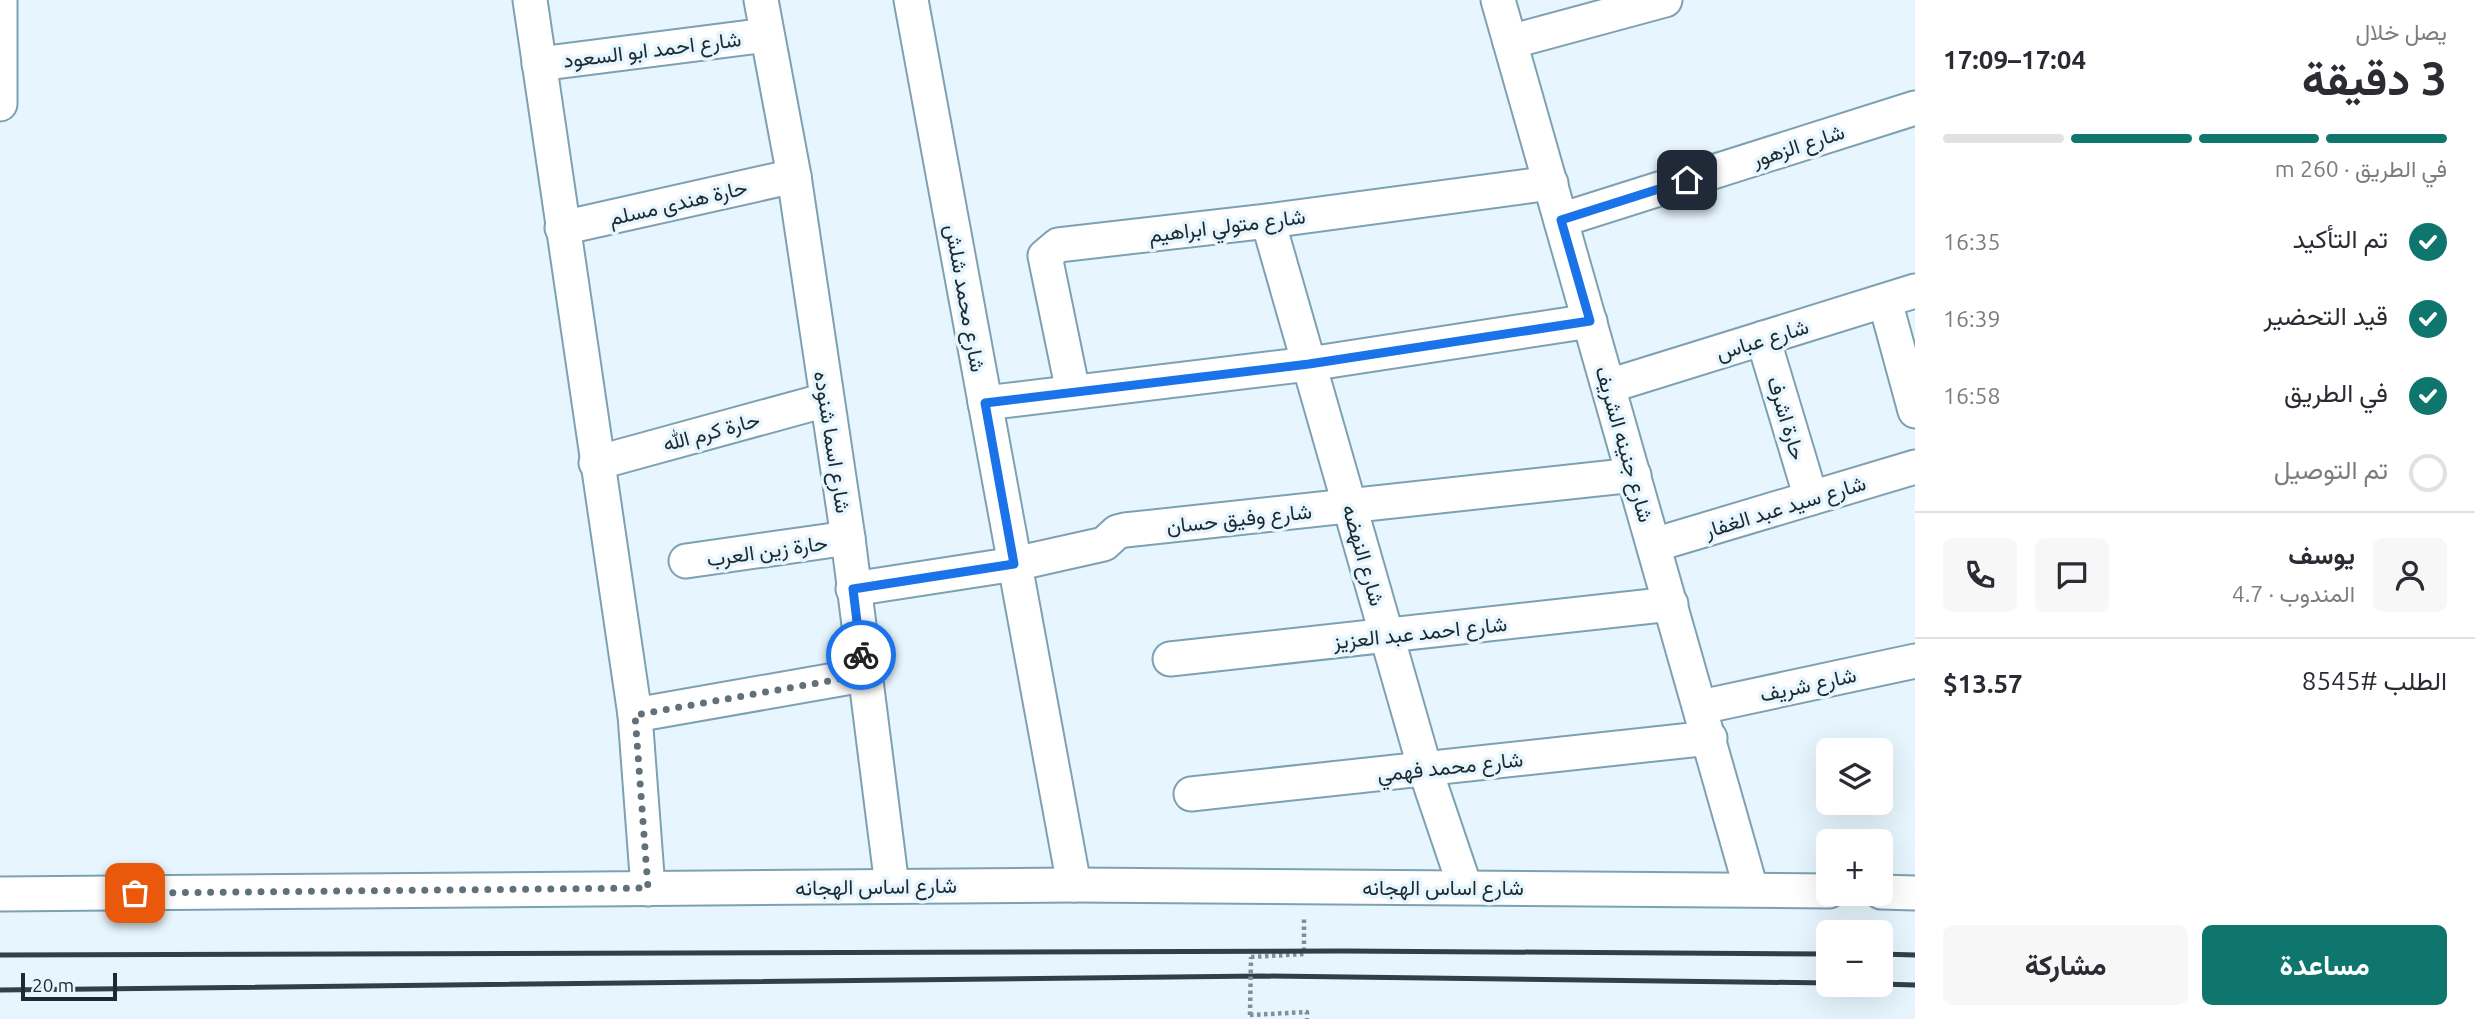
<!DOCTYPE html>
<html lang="ar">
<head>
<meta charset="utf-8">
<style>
	:root { --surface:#fff; --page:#f7f7f7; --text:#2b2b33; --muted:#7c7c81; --line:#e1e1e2; --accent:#0f766e }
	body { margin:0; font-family:Ubuntu,Vazirmatn,sans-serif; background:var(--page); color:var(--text); direction:rtl; height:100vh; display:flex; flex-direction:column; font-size:26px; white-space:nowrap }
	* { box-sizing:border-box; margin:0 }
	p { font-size:23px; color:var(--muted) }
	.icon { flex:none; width:38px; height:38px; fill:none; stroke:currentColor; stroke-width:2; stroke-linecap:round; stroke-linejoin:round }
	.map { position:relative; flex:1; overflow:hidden; direction:ltr }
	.sheet { display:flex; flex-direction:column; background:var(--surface); width:560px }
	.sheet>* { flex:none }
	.tools { position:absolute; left:1816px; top:738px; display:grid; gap:14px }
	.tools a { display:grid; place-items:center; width:77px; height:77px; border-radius:10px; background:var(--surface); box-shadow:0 7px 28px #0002; font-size:35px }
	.scale { position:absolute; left:21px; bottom:18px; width:96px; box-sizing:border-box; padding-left:7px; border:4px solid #1b2a31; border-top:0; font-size:19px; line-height:24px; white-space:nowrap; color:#1b2a31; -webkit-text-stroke:5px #e7f6fe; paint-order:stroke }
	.pin { position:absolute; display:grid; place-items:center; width:60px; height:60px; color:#fff; margin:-30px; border-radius:14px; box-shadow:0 4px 10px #0006 }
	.courier { position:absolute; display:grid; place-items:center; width:70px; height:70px; margin:-35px; border:5px solid #1a73e8; border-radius:50%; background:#fff; color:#222; box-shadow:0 2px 9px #0007 }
	.overview em { font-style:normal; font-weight:700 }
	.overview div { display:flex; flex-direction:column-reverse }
	.overview { display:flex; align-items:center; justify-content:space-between; height:119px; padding:0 28px }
	h1 { font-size:46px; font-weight:700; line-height:52px }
	.bar { display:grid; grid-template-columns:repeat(4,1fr); gap:10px 7px; align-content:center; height:84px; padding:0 28px }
	.bar i { height:9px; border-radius:5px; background:var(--line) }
	.bar .active { background:var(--accent) }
	.bar p { grid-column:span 4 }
	.line { display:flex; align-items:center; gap:18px; padding:0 28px; border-top:2px solid var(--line) }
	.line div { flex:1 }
	.round { display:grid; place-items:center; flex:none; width:74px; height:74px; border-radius:10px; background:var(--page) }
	ol { padding:0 28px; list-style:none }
	li { display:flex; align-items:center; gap:21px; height:77px }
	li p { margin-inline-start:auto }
	li .icon { padding:7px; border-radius:50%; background:var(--accent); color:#fff; stroke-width:4 }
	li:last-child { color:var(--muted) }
	li i { width:38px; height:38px; border:4px solid var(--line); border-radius:50% }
	.primary-button { display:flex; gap:14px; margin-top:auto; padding:14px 28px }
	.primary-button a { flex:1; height:80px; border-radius:10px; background:var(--accent); color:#fff; font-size:28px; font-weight:700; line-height:80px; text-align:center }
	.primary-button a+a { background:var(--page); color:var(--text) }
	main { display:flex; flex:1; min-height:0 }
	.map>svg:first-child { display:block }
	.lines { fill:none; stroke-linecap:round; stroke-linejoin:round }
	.minor-casing { stroke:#7da1b3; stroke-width:37 }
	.path { stroke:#819097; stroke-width:4.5; stroke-dasharray:3.5 3.5; stroke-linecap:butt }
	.minor { stroke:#fff; stroke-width:33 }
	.rail { stroke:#314047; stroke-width:5 }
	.path-bridge { stroke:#819097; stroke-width:4.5; stroke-dasharray:3.5 3.5; stroke-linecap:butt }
	.done { stroke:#627179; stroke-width:7; stroke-dasharray:0 12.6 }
	.route { stroke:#1a73e8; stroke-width:9 }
	.labels { text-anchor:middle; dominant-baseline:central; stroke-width:7; stroke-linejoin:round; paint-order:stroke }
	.street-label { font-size:21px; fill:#1b2a31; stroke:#e7f6fe }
</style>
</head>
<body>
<main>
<section class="sheet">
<div class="overview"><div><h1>3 دقيقة</h1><p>يصل خلال</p></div><em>17:04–17:09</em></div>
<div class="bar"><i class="active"></i><i class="active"></i><i class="active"></i><i></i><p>في الطريق · 260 m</p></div>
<ol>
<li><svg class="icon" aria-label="check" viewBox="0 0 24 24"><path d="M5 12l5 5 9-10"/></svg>تم التأكيد<p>16:35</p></li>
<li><svg class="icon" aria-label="check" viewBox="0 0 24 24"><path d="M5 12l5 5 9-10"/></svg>قيد التحضير<p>16:39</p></li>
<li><svg class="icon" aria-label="check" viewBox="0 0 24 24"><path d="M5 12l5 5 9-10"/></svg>في الطريق<p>16:58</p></li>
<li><i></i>تم التوصيل</li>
</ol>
<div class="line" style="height:126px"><a class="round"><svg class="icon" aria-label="person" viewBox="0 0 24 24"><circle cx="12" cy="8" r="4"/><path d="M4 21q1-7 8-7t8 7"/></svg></a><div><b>يوسف</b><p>المندوب · 4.7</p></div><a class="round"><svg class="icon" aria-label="chat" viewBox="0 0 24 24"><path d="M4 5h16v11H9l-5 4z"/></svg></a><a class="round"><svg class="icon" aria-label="phone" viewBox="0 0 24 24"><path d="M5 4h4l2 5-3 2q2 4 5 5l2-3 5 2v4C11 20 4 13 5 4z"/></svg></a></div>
<div class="line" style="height:91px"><div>الطلب #8545</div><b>$13.57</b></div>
<div class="primary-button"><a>مساعدة</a><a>مشاركة</a></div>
</section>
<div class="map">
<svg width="1915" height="1019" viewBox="0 0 1915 1019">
	<rect width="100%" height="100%" fill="#e7f6fe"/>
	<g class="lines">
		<g class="minor-casing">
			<g id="minor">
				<polyline points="530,0 635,715 648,889"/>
				<polyline points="761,0 794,176 848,538 892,886"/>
				<polyline points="911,0 1074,885"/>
				<polyline points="1498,0 1751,889"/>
				<polyline points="1510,42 1665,0"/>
				<polyline points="539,64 766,35"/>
				<polyline points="0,104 0,0"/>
				<polyline points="1561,220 1915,108"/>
				<polyline points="1268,221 1425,769 1465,887"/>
				<polyline points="562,228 794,176"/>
				<polyline points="1885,301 1915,411"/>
				<polyline points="1763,338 1811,498"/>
				<polyline points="1609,386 1915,291"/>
				<polyline points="1073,392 1045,256 1058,245 1268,221 1551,183"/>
				<polyline points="985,403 1309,364 1590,321"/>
				<polyline points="596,463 826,400"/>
				<polyline points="1654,545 1915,467"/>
				<polyline points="686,561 848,538"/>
				<polyline points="853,589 1015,564 1104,544 1117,532 1125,530 1634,475"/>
				<polyline points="1170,659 1671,604"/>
				<polyline points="1701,707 1915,661"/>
				<polyline points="635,715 863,675"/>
				<polyline points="1191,794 1710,738"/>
				<polyline points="1881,892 1915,893"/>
				<polyline points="0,894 1074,885 1829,891"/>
			</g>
		</g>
		<g class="path">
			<polyline points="1251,957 1304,954 1304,918"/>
			<polyline points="1250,1015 1307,1012 1307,1019"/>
		</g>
		<use href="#minor" class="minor"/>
		<g class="rail">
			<polyline points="1881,954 1915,955"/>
			<polyline points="0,955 1344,951 1829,954"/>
			<polyline points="1881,984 1915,985"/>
			<polyline points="0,990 1261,976 1829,983"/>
		</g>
		<polyline class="path-bridge" points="1250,1015 1251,957"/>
	</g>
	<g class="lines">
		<polyline class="done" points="135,893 648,888 635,715 863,675 861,655"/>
		<polyline class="route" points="861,655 853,589 1014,564 985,403 1309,364 1590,321 1561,220 1687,180"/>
	</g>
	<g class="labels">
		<g class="street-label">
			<text transform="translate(652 49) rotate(-7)">شارع احمد ابو السعود</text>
			<text transform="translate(1798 145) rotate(-18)">شارع الزهور</text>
			<text transform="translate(678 202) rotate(-13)">حارة هندى مسلم</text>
			<text transform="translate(1227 225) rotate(-7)">شارع متولي ابراهيم</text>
			<text transform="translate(966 298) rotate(80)">شارع محمد شلش</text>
			<text transform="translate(1762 339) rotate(-17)">شارع عباس</text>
			<text transform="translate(1787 418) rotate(73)">حارة اشرف</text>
			<text transform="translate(711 431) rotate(-15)">حارة كرم الله</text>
			<text transform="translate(833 442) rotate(81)">شارع اسما شنوده</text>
			<text transform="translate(1625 444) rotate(74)">شارع جنينه الشريف</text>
			<text transform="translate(1785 506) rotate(-17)">شارع سيد عبد الغفار</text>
			<text transform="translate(1239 518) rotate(-6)">شارع وفيق حسان</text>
			<text transform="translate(767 550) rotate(-8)">حارة زين العرب</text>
			<text transform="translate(1364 555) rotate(74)">شارع النهضه</text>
			<text transform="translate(1420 632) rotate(-6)">شارع احمد عبد العزيز</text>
			<text transform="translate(1808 684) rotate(-12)">شارع شريف</text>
			<text transform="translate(1450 766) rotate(-6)">شارع محمد فهمي</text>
			<text transform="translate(876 886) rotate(-1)">شارع اساس الهجانه</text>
			<text x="1443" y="887">شارع اساس الهجانه</text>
		</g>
	</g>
</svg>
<div class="tools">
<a><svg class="icon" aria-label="layers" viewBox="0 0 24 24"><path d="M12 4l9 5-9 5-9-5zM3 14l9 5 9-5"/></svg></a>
<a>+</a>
<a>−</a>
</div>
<div class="scale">20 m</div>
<div class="pin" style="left:135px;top:893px;background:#ea580c"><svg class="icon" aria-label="bag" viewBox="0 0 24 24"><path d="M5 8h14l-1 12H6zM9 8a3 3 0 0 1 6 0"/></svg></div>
<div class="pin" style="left:1687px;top:180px;background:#1f2937"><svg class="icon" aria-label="home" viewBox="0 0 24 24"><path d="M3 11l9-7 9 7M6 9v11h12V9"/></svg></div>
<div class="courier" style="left:861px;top:655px"><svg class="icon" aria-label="bike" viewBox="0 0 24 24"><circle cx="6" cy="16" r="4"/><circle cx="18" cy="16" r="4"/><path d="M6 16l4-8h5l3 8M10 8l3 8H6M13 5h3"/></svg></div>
</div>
</main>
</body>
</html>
